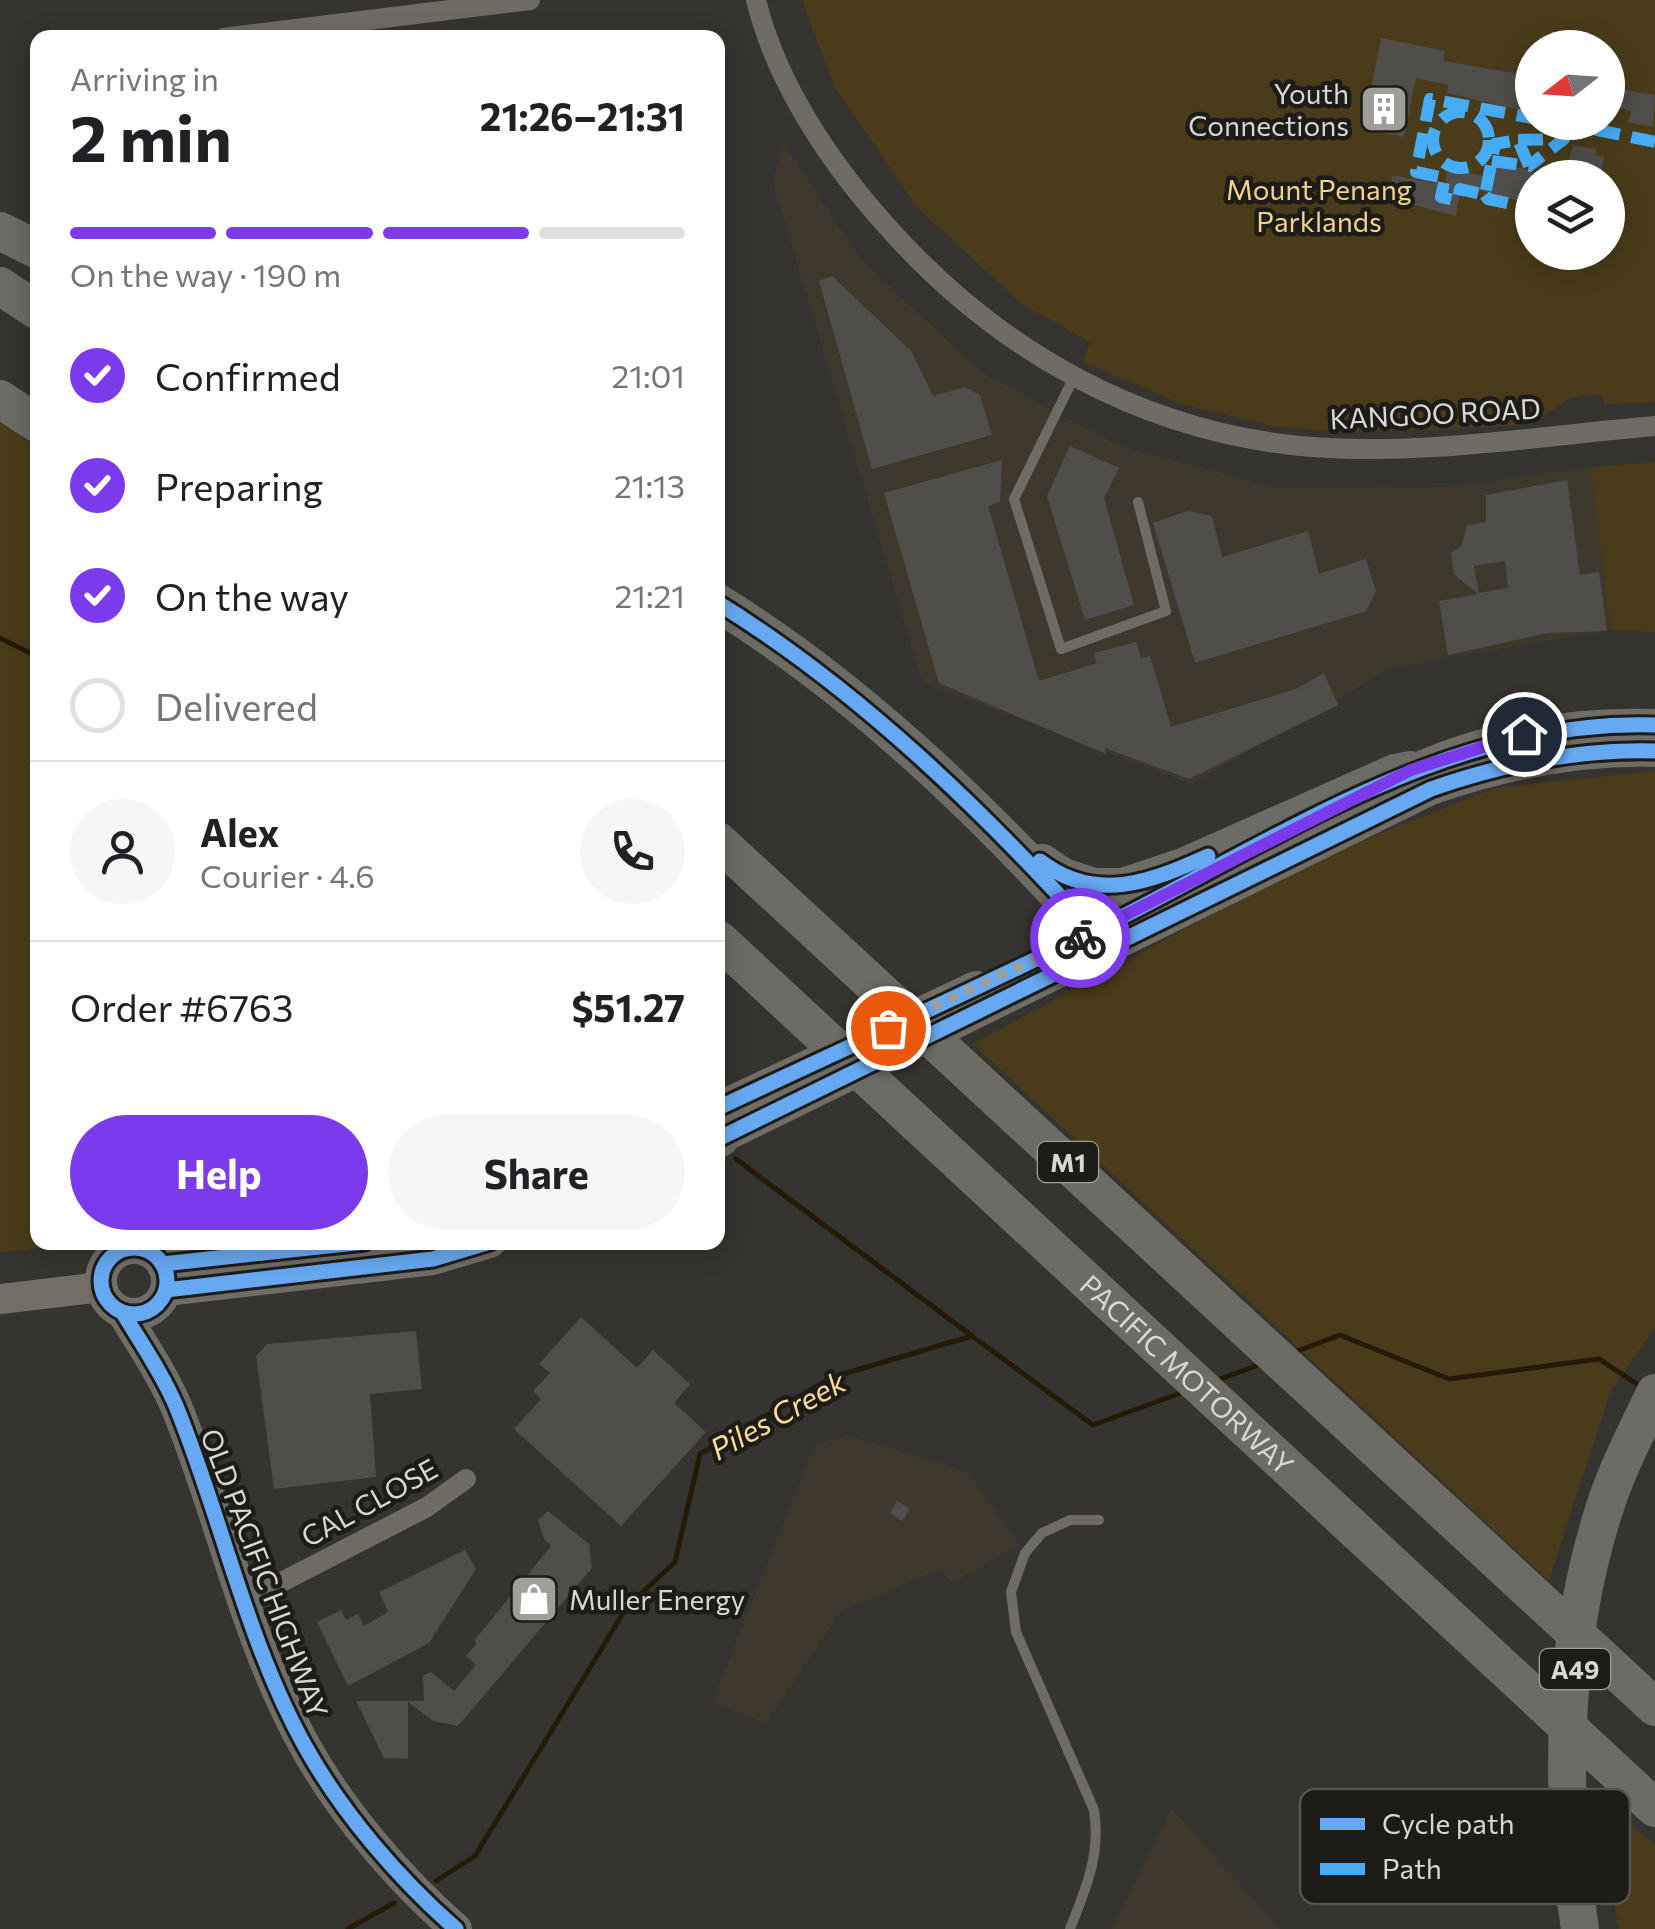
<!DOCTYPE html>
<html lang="en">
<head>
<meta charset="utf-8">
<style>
	:root { --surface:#fff; --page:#f6f6f6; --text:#202124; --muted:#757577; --line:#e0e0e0; --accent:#7c3aed }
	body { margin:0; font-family:Commissioner,sans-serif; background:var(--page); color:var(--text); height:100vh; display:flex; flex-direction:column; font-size:38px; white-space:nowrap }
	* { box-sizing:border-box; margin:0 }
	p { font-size:32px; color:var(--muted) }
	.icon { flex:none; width:55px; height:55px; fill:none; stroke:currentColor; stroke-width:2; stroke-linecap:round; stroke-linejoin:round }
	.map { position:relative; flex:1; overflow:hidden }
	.side { position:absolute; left:30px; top:30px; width:695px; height:1220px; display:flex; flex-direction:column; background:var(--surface); border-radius:20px; box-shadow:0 5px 25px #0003 }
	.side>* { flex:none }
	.needle { width:65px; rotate:253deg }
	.buttons { position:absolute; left:1515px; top:30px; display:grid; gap:20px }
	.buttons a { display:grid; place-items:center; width:110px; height:110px; border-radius:50%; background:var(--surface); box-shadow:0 5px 25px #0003; font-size:50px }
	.pin { position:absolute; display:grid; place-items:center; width:85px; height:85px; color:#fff; margin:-42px; border:5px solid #fff; border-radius:50%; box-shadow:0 2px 10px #0007 }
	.courier { position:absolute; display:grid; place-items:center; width:100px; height:100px; margin:-50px; border:8px solid #7c3aed; border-radius:50%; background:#fff; color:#222; box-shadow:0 2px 12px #0007 }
	.overview em { font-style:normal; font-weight:700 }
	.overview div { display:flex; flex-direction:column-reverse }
	.overview { display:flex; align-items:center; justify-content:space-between; height:170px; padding:0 40px }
	h1 { font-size:65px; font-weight:700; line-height:75px }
	.bar { display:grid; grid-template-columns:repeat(4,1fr); gap:15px 10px; align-content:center; height:120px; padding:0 40px }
	.bar i { height:12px; border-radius:8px; background:var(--line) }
	.bar .selected { background:var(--accent) }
	.bar p { grid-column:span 4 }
	.line { display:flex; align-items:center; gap:25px; padding:0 40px; border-top:2px solid var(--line) }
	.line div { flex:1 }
	.round { display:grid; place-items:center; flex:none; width:105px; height:105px; border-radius:52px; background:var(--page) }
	ol { padding:0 40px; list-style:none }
	li { display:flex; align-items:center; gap:30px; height:110px }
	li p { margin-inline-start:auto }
	li .icon { padding:10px; border-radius:50%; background:var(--accent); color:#fff; stroke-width:4 }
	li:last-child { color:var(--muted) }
	li i { width:55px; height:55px; border:5px solid var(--line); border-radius:50% }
	.button { display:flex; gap:20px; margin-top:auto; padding:20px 40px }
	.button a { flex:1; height:115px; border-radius:60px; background:var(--accent); color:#fff; font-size:40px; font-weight:700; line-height:115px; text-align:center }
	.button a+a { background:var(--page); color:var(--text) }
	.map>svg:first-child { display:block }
	.built { fill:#3f392d }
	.green { fill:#4a3c1a; fill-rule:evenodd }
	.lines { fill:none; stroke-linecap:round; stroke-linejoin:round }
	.stream { stroke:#241b06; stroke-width:5 }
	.building { fill:#4f4e4a; fill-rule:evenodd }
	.path { stroke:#6c6a66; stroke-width:2.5; stroke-dasharray:5 5; stroke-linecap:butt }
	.service { stroke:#6f6c66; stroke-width:10 }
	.minor { stroke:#6f6c66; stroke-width:20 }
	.secondary { stroke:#716f67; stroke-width:30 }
	.primary { stroke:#706c66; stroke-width:32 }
	.motorway { stroke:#6c6b66; stroke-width:38 }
	.quiet { stroke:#46acf6; stroke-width:12; stroke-dasharray:25 12; stroke-linecap:butt }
	.cycleway-casing { stroke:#1e1c19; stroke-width:21 }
	.cycleway { stroke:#66a8f1; stroke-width:15 }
	.done { stroke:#a09e99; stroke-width:10; stroke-dasharray:0 18 }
	.route { stroke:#7c3aed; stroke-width:12 }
	.labels { text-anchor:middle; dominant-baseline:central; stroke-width:9; stroke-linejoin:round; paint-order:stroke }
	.shield { fill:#1e1c19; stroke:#a19f9a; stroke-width:2.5 }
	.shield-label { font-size:25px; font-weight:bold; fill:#d9d7d2 }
	.poi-label { font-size:28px; fill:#d9d7d2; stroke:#1e1c19; text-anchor:end }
	.park-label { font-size:28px; fill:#f3d38c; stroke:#1e1c19 }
	.street-label { font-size:28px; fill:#d9d7d2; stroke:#1e1c19 }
	.water-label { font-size:30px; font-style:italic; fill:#fddc95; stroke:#1e1c19 }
	.key { fill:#1e1c19; stroke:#565450; stroke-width:2.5 }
	.key-label { font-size:28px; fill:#d9d7d2 }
</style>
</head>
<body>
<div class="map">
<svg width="1655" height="1929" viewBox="0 0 1655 1929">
	<rect width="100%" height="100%" fill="#353430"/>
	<g class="built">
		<polygon points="782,141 859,257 981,372 1120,446 1280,488 1444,487 1591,467 1611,630 1390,668 1192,784 922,682 773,183"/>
		<polygon points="847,1435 969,1472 1019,1545 952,1583 940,1569 841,1611 766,1724 712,1702 815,1445"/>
		<polygon points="1171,1808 1280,1929 1111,1929"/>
	</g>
	<g class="green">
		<path d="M802 0H1655V402L1604 404 1602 394 1570 398 1540 418 1511 426 1346 433 1273 426 1182 404 1083 362 1090 342 1022 304 917 207 834 86ZM1532 48H1608V122H1532ZM1532 178H1608V252H1532Z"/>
		<polygon points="0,416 38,452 38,1242 99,1243 0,1252"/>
		<polygon points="1655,462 1655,632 1611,630 1591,467"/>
		<polygon points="1655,771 1655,1328 1610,1392 1549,1581 973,1044 1313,860 1495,788"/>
		<polygon points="1594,1792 1655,1846 1655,1929 1619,1929"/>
	</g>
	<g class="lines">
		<g class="stream">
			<polyline points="0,638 38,657"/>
			<polyline points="736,1159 972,1336"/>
			<polyline points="1295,1352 1340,1335 1449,1379 1599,1359 1643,1388"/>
			<polyline points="1215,1381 1261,1364"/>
			<polyline points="436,1881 475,1856 627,1607 675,1562 700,1454 833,1377 972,1336 1093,1425 1186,1391"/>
			<polyline points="348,1929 394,1903"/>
		</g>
	</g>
	<g class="building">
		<polygon points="1381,38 1445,51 1443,61 1532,76 1532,113 1447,93 1448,85 1416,78 1404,137 1363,129"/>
		<polygon points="1615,88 1655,95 1653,127 1628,122 1631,111 1608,105 1608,89"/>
		<polygon points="1573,145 1596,149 1595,155 1604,157 1601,178 1563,178"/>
		<polygon points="1494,164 1532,170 1532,193 1527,192 1525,202 1461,186 1456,216 1388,198 1392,175 1445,185 1448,168 1491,178"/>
		<polygon points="832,276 911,351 933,396 965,387 980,395 992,435 872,469 819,281"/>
		<polygon points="1070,446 1119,468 1104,498 1134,605 1085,620 1047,496"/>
		<polygon points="1002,460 1000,502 988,506 1039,681 1097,663 1094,653 1136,642 1141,658 1150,656 1171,727 1296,689 1324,673 1338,705 1189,779 1105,748 1106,754 939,683 884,493"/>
		<path d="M1567 480 1580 575 1599 572 1607 631 1548 633 1448 655 1439 601 1478 594 1454 574 1451 553 1462 545 1467 525 1486 522V495ZM1505 561 1508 588 1479 593 1474 566Z"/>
		<polygon points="1188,511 1212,516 1222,557 1308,531 1319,574 1366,559 1376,591 1366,611 1195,663 1153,523"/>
		<polygon points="581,1317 637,1368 653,1350 690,1384 674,1403 706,1432 621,1526 514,1429 541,1399 533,1391 550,1373 539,1364"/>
		<polygon points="416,1331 422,1389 370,1394 376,1477 274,1489 256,1356 267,1344"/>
		<polygon points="897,1501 910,1509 902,1521 890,1513"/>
		<polygon points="548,1511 589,1544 592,1568 458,1726 433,1721 408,1702 408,1759 384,1758 356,1701 424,1701 423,1675 431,1672 454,1691 476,1665 466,1656 477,1643 474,1641 551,1546 544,1539 538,1520"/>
		<polygon points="465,1550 476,1569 429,1643 348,1686 317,1622 341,1610 346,1620 358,1614 364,1626 388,1612 379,1592"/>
	</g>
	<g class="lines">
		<polyline class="path" points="1488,144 1494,146"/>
		<g class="service">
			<polyline points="1074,377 1014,499 1061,649 1166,611 1138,502"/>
			<path d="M1070 1929C1086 1888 1101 1855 1094 1810L1016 1632 1011 1592 1025 1553 1042 1533 1070 1520H1099"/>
		</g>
		<g class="minor">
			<path d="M756 0C777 86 834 169 893 233 1000 351 1140 430 1300 446 1416 457 1539 436 1655 426"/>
			<polyline points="223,38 530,0"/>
			<polyline points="245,1601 427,1507 466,1479"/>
		</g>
		<polyline class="secondary" points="0,1299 101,1287"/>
		<g class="primary">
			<path d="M1387 783C1470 740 1562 722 1655 725"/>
			<polyline points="718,1108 976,987"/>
			<path d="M718 1139 1431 789C1505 763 1577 749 1655 751"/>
			<circle cx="134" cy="1281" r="33"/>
			<polyline points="162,1264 365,1242"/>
			<polyline points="166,1290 433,1259 490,1242"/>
			<path d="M123 1313C141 1343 162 1373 176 1406 222 1518 246 1641 306 1748 343 1814 399 1879 456 1929"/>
		</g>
		<g class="motorway">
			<polyline points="0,231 38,250"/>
			<polyline points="0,286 38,311"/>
			<polyline points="0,399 38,424"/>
			<path d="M718 603C859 690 982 810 1093 932L1100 949"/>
			<polyline points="718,841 1655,1707"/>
			<polyline points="1042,863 1063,877 1094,887 1123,887 1183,867 1395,773 1411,770"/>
			<path id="s1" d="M718 939 1655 1808"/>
			<polyline points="718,1134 720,1138"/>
			<path d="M1580 1929C1558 1790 1562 1632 1608 1498 1620 1462 1639 1427 1655 1393"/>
		</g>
		<g class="quiet">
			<circle cx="1461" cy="140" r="28"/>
			<polyline points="1559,122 1655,142"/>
			<polyline points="1518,140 1564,139 1529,166"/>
			<polyline points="1492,161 1529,166 1518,140 1495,144 1485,195 1460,189 1457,201 1441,197 1445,178 1416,172 1430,99 1532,118"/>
			<polyline points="1485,195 1488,199 1532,208"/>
		</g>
		<g class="cycleway-casing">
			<g id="cycleway">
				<path d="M718 603C859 690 982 810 1093 932L1099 945"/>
				<path d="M1040 861C1096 904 1150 882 1208 856"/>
				<path d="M718 1108C843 1049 970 992 1094 931 1273 843 1448 718 1655 725"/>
				<path d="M718 1139 1431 789C1505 763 1577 749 1655 751"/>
				<circle cx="134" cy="1281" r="33"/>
				<polyline points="162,1264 365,1242"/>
				<polyline points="166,1290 433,1259 490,1242"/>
				<path d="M123 1313C141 1343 162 1373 176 1406 222 1518 246 1641 306 1748 343 1814 399 1879 456 1929"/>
			</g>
		</g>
		<use href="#cycleway" class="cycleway"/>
	</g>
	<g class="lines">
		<polyline class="done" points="888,1028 1080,938"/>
		<polyline class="route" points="1080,938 1411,770 1524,734"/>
	</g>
	<defs>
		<g id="building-square" transform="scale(2.5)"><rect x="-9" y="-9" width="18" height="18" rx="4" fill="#a09e99" stroke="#1e1c19"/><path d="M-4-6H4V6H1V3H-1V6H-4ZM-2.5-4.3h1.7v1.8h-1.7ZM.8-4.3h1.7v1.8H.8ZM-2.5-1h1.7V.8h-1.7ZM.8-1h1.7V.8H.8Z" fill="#fff"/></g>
		<g id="shop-square" transform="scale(2.5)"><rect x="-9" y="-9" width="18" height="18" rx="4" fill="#a09e99" stroke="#1e1c19"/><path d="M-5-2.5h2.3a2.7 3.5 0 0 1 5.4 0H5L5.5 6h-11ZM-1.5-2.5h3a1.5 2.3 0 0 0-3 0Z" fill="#fff"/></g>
	</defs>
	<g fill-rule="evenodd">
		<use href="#building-square" x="1384" y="109"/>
		<use href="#shop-square" x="534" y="1599"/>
	</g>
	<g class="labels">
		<g class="shield">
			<rect x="1038" y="1142" width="60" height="40" rx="8"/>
			<rect x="1540" y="1649" width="70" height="40" rx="8"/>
		</g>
		<g class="shield-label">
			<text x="1068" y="1162">M1</text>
			<text x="1575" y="1669">A49</text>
		</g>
		<g class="poi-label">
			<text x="1349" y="93">Youth<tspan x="1349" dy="32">Connections</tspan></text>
			<text x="569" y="1599" text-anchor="start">Muller Energy</text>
		</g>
		<g class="park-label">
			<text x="1319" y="189">Mount Penang<tspan x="1319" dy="32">Parklands</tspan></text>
		</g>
		<g class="street-label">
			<text transform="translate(1435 413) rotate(-3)">KANGOO ROAD</text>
			<text stroke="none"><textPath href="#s1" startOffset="640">PACIFIC MOTORWAY</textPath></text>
			<text transform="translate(369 1502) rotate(-29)">CAL CLOSE</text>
			<text transform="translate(265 1573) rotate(69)">OLD PACIFIC HIGHWAY</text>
		</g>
		<g class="water-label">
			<text transform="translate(777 1414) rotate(-29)">Piles Creek</text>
		</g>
	</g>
	<rect x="1300" y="1789" width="330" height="115" rx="15" class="key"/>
	<rect x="1320" y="1818" width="45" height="12" fill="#66a8f1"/>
	<rect x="1320" y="1863" width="45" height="12" fill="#46acf6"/>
	<g class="key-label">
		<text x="1382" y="1834">Cycle path</text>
		<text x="1382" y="1879">Path</text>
	</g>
</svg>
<div class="buttons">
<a><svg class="needle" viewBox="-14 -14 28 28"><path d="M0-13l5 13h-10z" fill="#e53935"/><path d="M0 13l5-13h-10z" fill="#757577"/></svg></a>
<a><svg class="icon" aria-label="layers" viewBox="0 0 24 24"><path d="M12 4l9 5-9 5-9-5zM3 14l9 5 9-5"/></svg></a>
</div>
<div class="pin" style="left:888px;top:1028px;background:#ea580c"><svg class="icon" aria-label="bag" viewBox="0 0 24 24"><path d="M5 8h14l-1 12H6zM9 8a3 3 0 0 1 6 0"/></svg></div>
<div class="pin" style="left:1524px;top:734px;background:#1f2937"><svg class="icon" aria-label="home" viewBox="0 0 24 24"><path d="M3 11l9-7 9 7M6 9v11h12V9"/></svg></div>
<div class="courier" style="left:1080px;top:938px"><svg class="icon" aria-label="bike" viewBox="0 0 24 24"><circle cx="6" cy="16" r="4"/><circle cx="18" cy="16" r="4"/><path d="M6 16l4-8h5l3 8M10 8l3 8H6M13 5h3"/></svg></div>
<section class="side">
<div class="overview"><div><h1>2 min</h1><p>Arriving in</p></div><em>21:26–21:31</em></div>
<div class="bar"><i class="selected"></i><i class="selected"></i><i class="selected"></i><i></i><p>On the way · 190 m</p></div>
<ol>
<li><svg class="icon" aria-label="check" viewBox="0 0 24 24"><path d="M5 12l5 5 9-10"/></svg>Confirmed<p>21:01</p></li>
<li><svg class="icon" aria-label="check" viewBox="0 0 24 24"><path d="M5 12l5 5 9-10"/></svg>Preparing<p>21:13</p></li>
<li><svg class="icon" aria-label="check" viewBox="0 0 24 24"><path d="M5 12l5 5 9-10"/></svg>On the way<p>21:21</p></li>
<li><i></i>Delivered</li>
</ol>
<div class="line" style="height:180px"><a class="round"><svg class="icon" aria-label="person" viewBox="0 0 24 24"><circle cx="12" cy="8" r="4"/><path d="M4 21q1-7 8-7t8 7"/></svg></a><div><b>Alex</b><p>Courier · 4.6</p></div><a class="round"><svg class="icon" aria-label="phone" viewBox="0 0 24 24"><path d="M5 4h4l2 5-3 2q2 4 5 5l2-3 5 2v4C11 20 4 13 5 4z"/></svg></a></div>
<div class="line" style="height:130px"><div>Order #6763</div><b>$51.27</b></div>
<div class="button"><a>Help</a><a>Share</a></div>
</section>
</div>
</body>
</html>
